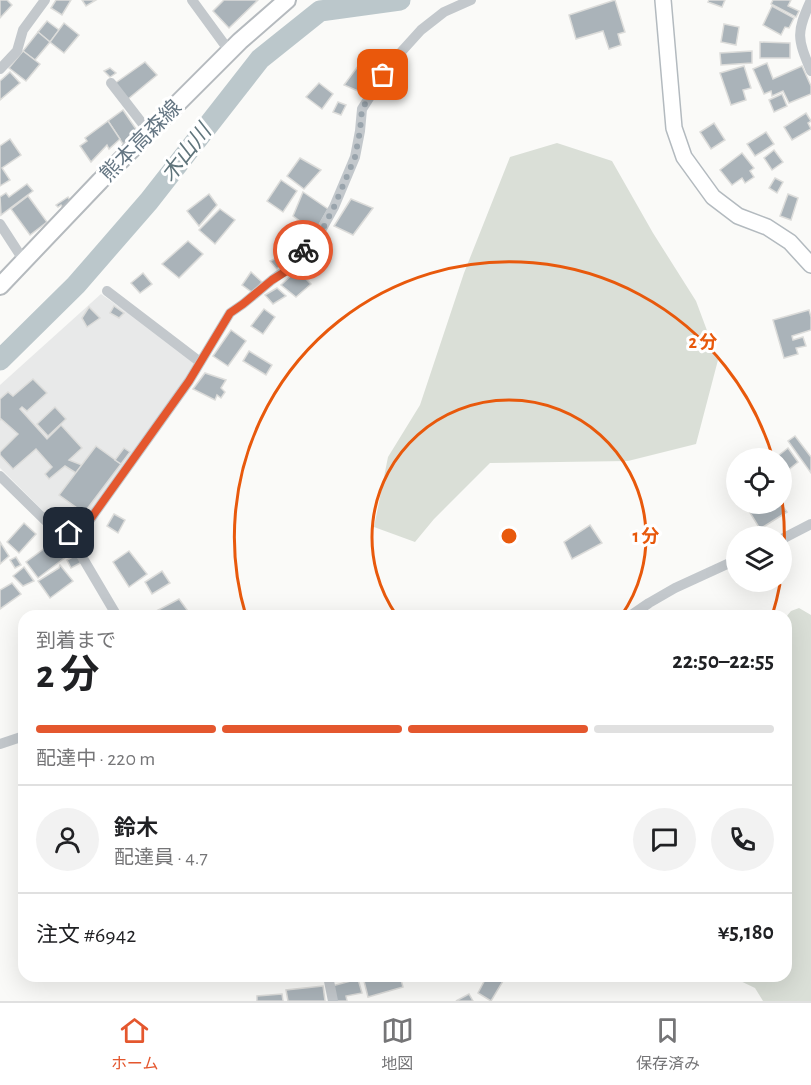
<!DOCTYPE html>
<html lang="ja">
<head>
<meta charset="utf-8">
<style>
	:root { --surface:#fff; --page:#f2f2f2; --text:#202124; --muted:#757577; --line:#e0e0e0; --accent:#e4572e }
	body { margin:0; font-family:"Alegreya Sans","Noto Sans JP",sans-serif; background:var(--page); color:var(--text); height:100vh; display:flex; flex-direction:column; font-size:22px; white-space:nowrap }
	* { box-sizing:border-box; margin:0 }
	p { font-size:20px; color:var(--muted) }
	.icon { flex:none; width:33px; height:33px; fill:none; stroke:currentColor; stroke-width:2; stroke-linecap:round; stroke-linejoin:round }
	.map { position:relative; flex:1; overflow:hidden }
	.details { position:absolute; left:18px; top:610px; width:774px; height:372px; display:flex; flex-direction:column; background:var(--surface); border-radius:18px; box-shadow:0 6px 24px #0002 }
	.details>* { flex:none }
	.buttons { position:absolute; left:726px; top:448px; display:grid; gap:12px }
	.buttons a { display:grid; place-items:center; width:66px; height:66px; border-radius:50%; background:var(--surface); box-shadow:0 6px 24px #0002; font-size:30px }
	.pin { position:absolute; display:grid; place-items:center; width:51px; height:51px; color:#fff; margin:-26px; border-radius:12px; box-shadow:0 3px 9px #0006 }
	.courier { position:absolute; display:grid; place-items:center; width:60px; height:60px; margin:-30px; border:4px solid #e4572e; border-radius:50%; background:#fff; color:#222; box-shadow:0 2px 8px #0007 }
	.head em { font-style:normal; font-weight:700 }
	.head div { display:flex; flex-direction:column-reverse }
	.head { display:flex; align-items:center; justify-content:space-between; height:102px; padding:0 18px }
	h1 { font-size:39px; font-weight:700; line-height:45px }
	.bar { display:grid; grid-template-columns:repeat(4,1fr); gap:9px 6px; align-content:center; height:72px; padding:0 18px }
	.bar i { height:8px; border-radius:4px; background:var(--line) }
	.bar .current { background:var(--accent) }
	.bar p { grid-column:span 4 }
	.line { display:flex; align-items:center; gap:15px; padding:0 18px; border-top:2px solid var(--line) }
	.line div { flex:1 }
	.round { display:grid; place-items:center; flex:none; width:63px; height:63px; border-radius:32px; background:var(--page) }
	.dock { display:flex; justify-content:space-around; align-items:center; height:84px; border-top:2px solid var(--line); background:var(--surface); font-size:16px; color:var(--muted) }
	.dock a { display:grid; justify-items:center; gap:3px }
	.dock .current { color:var(--accent) }
	.map>svg:first-child { display:block }
	.built { fill:#e8e9e9 }
	.green { fill:#dadfd7 }
	.lines { fill:none; stroke-linecap:round; stroke-linejoin:round }
	.river { stroke:#bbc7cb; stroke-width:21 }
	.building { fill:#aab3b9; stroke:#dcdcda; stroke-width:1.5 }
	.secondary-casing { stroke:#b3babf; stroke-width:18 }
	.primary-casing { stroke:#b5babe; stroke-width:20 }
	.street { stroke:#c3c8cc; stroke-width:10 }
	.secondary { stroke:#fff; stroke-width:15 }
	.primary { stroke:#fff; stroke-width:16 }
	.done { stroke:#99a4ac; stroke-width:6; stroke-dasharray:0 10.8 }
	.route { stroke:#e4572e; stroke-width:8 }
	.ring { fill:none; stroke:#e8590c; stroke-width:3 }
	.labels { text-anchor:middle; dominant-baseline:central; stroke-width:6; stroke-linejoin:round; paint-order:stroke }
	.street-label { font-size:21px; fill:#657683; stroke:#fff }
	.water-label { font-size:22px; font-style:italic; fill:#60757c; stroke:#fff }
	.centre { fill:#e8590c; stroke:#fff; stroke-width:3 }
	.ring-label { font-size:18px; text-anchor:middle; font-weight:bold; fill:#e8590c; stroke:#fff; stroke-width:6; stroke-linejoin:round; paint-order:stroke }
</style>
</head>
<body>
<div class="map">
<svg width="811" height="1001" viewBox="0 0 811 1001">
	<rect width="100%" height="100%" fill="#fafaf8"/>
	<polygon class="built" points="101,294 198,362 86,519 71,525 49,517 0,468 0,385"/>
	<g class="green">
		<polygon points="557,143 612,161 653,233 696,301 718,360 696,444 628,461 490,463 434,519 415,542 374,527 388,457 420,405 464,273 510,157"/>
		<polygon points="799,608 811,615 811,1001 763,1001 755,988 732,977 786,976 786,617 791,611"/>
	</g>
	<g class="lines">
		<polyline class="river" points="0,360 76,285 149,201 260,59 320,11 400,0"/>
	</g>
	<g class="building">
		<polygon points="0,0 7,0 12,5 0,18"/>
		<polygon points="56,0 71,0 62,15 51,8"/>
		<polygon points="82,0 96,0 86,6"/>
		<polygon points="224,0 258,0 229,28 213,11"/>
		<polygon points="615,0 625,32 618,34 621,45 609,49 603,31 576,39 569,15"/>
		<polygon points="709,0 725,0 722,7 708,2"/>
		<polygon points="773,0 791,0 788,6 799,11 796,17 771,4"/>
		<polygon points="772,6 794,18 789,28 785,27 781,35 763,25"/>
		<polygon points="47,21 59,30 50,42 38,32"/>
		<polygon points="64,23 79,35 64,53 50,42"/>
		<polygon points="724,24 739,27 736,45 721,42"/>
		<polygon points="38,32 50,42 35,60 23,51"/>
		<polygon points="760,42 790,43 790,58 760,58"/>
		<polygon points="23,51 40,64 26,81 9,68"/>
		<polygon points="752,51 752,63 721,65 720,53"/>
		<polygon points="367,54 377,56 358,91 344,85"/>
		<polygon points="145,62 157,75 128,99 114,84"/>
		<polygon points="767,63 773,79 802,66 811,86 811,94 789,103 783,91 772,96 771,91 764,94 753,69"/>
		<polygon points="744,66 751,88 743,90 746,100 731,105 720,73"/>
		<polygon points="110,68 116,73 110,77 104,71"/>
		<polygon points="10,72 20,83 0,100 0,81"/>
		<polygon points="319,83 333,94 322,109 306,97"/>
		<polygon points="782,94 787,106 774,112 769,100"/>
		<polygon points="338,102 346,105 341,115 333,112"/>
		<polygon points="123,110 138,132 123,144 108,121"/>
		<polygon points="806,113 811,121 808,123 811,129 792,140 784,127"/>
		<polygon points="108,121 120,139 109,149 107,145 91,162 80,146 87,141 85,138"/>
		<polygon points="714,123 725,140 711,149 700,132"/>
		<polygon points="766,132 774,144 755,156 747,144"/>
		<polygon points="10,139 21,155 2,168 10,180 0,186 0,146"/>
		<polygon points="774,150 783,162 772,170 764,158"/>
		<polygon points="742,153 754,168 750,171 754,177 745,183 742,178 732,185 720,170"/>
		<polygon points="300,158 321,170 304,189 287,176"/>
		<polygon points="775,178 783,182 777,193 769,188"/>
		<polygon points="281,180 297,191 283,212 267,201"/>
		<polygon points="27,184 33,191 1,215 0,197 6,193 9,197"/>
		<polygon points="303,192 328,209 315,232 293,216"/>
		<polygon points="209,194 217,205 199,226 187,211"/>
		<polygon points="788,194 798,198 791,220 780,216"/>
		<polygon points="28,196 47,222 30,235 11,209"/>
		<polygon points="68,197 71,202 63,208 61,205 58,207 56,205"/>
		<polygon points="351,199 373,208 353,235 334,226"/>
		<polygon points="220,209 235,220 215,244 199,230"/>
		<polygon points="188,241 203,254 179,278 162,264"/>
		<polygon points="278,252 287,259 277,269 270,261 277,258"/>
		<polygon points="297,270 311,284 296,297 281,285"/>
		<polygon points="251,272 262,282 253,293 242,285"/>
		<polygon points="143,273 152,284 140,293 131,283"/>
		<polygon points="277,288 286,296 273,304 265,295"/>
		<polygon points="114,306 124,313 119,318 110,313"/>
		<polygon points="89,307 100,318 87,327 82,318"/>
		<polygon points="264,309 275,317 263,334 251,326"/>
		<polygon points="809,310 811,317 811,330 792,336 793,340 803,337 806,346 796,348 798,354 784,358 773,320"/>
		<polygon points="231,330 246,341 228,366 213,356"/>
		<polygon points="249,351 272,365 266,375 243,361"/>
		<polygon points="205,373 226,380 221,388 225,392 221,398 217,395 215,400 193,389"/>
		<polygon points="33,379 47,393 27,411 22,407 20,409 47,439 61,425 82,448 69,460 82,465 76,473 65,466 49,479 45,474 52,467 36,449 13,469 0,455 0,452 18,434 1,419 0,420 0,399 8,392 13,396"/>
		<polygon points="55,407 66,419 48,436 37,424"/>
		<polygon points="795,436 811,457 811,473 788,441"/>
		<polygon points="96,446 121,464 84,513 59,495"/>
		<polygon points="124,448 130,452 121,464 115,460"/>
		<polygon points="788,448 798,462 782,475 782,459 774,459"/>
		<polygon points="761,504 781,504 787,512 760,529 749,511"/>
		<polygon points="114,514 125,520 118,533 107,526"/>
		<polygon points="24,523 36,534 19,553 7,542"/>
		<polygon points="590,525 602,543 572,559 564,542"/>
		<polygon points="56,540 63,545 69,540 75,550 38,578 26,562"/>
		<polygon points="0,542 9,556 0,564"/>
		<polygon points="129,551 147,574 129,587 113,562"/>
		<polygon points="76,555 82,562 71,568 67,560"/>
		<polygon points="16,557 21,565 15,568 10,560"/>
		<polygon points="60,565 73,581 50,598 38,581 59,568"/>
		<polygon points="24,567 34,581 23,586 13,576"/>
		<polygon points="162,571 170,583 152,594 145,582"/>
		<polygon points="12,583 21,594 0,609 0,590"/>
		<polygon points="179,599 190,614 186,616 147,616"/>
		<polygon points="381,976 400,976 403,987 368,997 364,981"/>
		<polygon points="487,976 506,976 491,1001 478,993"/>
		<polygon points="358,979 362,993 346,996 347,1001 335,1001 332,986"/>
		<polygon points="323,986 325,1001 288,1001 286,990"/>
		<polygon points="282,994 283,1001 257,1001 257,996"/>
		<polygon points="469,994 473,1001 456,1001"/>
	</g>
	<g class="lines">
		<g class="secondary-casing">
			<polyline id="secondary" points="663,0 674,128 684,157 713,197 738,216 767,227 790,242 811,265"/>
		</g>
		<g class="primary-casing">
			<polyline id="primary" points="0,286 100,181 240,41 287,0"/>
		</g>
		<g class="street">
			<polyline points="192,0 230,52"/>
			<path d="M811 0C796 33 797 38 811 71"/>
			<polyline points="0,69 17,51 23,30 45,0"/>
			<polyline points="111,83 149,132"/>
			<polyline points="0,224 24,261"/>
			<polyline points="107,291 200,362"/>
			<polyline points="0,476 50,525 68,533 117,616"/>
			<polyline points="68,533 89,521 189,381 230,313 243,304 272,280 287,269 300,253 319,234 334,207 355,157 360,131 362,109 392,62 421,30 444,12 471,0"/>
			<polyline points="782,539 811,524"/>
			<polyline points="630,616 649,603 675,588 736,560"/>
			<polyline points="0,744 24,736"/>
			<polyline points="328,976 333,1001"/>
		</g>
		<use href="#secondary" class="secondary"/>
		<use href="#primary" class="primary"/>
	</g>
	<g class="lines">
		<polyline class="done" points="303,250 320,234 334,207 355,157 360,131 362,109 383,75"/>
		<polyline class="route" points="69,533 89,521 189,381 230,313 243,304 272,280 288,270 303,250"/>
	</g>
	<g class="ring">
		<path d="M397 616A137 137 0 1 1 621 616"/>
		<path d="M780 584A275 275 0 0 1 772 616M246 616A275 275 0 1 1 773 458M782 500A275 275 0 0 1 782 572"/>
	</g>
	<g class="labels">
		<g class="street-label">
			<text transform="translate(141 141) rotate(-45)">熊本高森線</text>
		</g>
		<g class="water-label">
			<text transform="translate(186 153) rotate(-52)">木山川</text>
		</g>
	</g>
	<circle cx="509" cy="536" r="9" class="centre"/>
	<g class="ring-label">
		<text x="703" y="348">2 分</text>
		<text x="646" y="542">1 分</text>
	</g>
</svg>
<div class="buttons">
<a><svg class="icon" aria-label="locate" viewBox="0 0 24 24"><circle cx="12" cy="12" r="6"/><path d="M12 2v4M12 18v4M2 12h4M18 12h4"/></svg></a>
<a><svg class="icon" aria-label="layers" viewBox="0 0 24 24"><path d="M12 4l9 5-9 5-9-5zM3 14l9 5 9-5"/></svg></a>
</div>
<div class="pin" style="left:383px;top:75px;background:#ea580c"><svg class="icon" aria-label="bag" viewBox="0 0 24 24"><path d="M5 8h14l-1 12H6zM9 8a3 3 0 0 1 6 0"/></svg></div>
<div class="pin" style="left:69px;top:533px;background:#1f2937"><svg class="icon" aria-label="home" viewBox="0 0 24 24"><path d="M3 11l9-7 9 7M6 9v11h12V9"/></svg></div>
<div class="courier" style="left:303px;top:250px"><svg class="icon" aria-label="bike" viewBox="0 0 24 24"><circle cx="6" cy="16" r="4"/><circle cx="18" cy="16" r="4"/><path d="M6 16l4-8h5l3 8M10 8l3 8H6M13 5h3"/></svg></div>
<section class="details">
<div class="head"><div><h1>2 分</h1><p>到着まで</p></div><em>22:50–22:55</em></div>
<div class="bar"><i class="current"></i><i class="current"></i><i class="current"></i><i></i><p>配達中 · 220 m</p></div>
<div class="line" style="height:108px"><a class="round"><svg class="icon" aria-label="person" viewBox="0 0 24 24"><circle cx="12" cy="8" r="4"/><path d="M4 21q1-7 8-7t8 7"/></svg></a><div><b>鈴木</b><p>配達員 · 4.7</p></div><a class="round"><svg class="icon" aria-label="chat" viewBox="0 0 24 24"><path d="M4 5h16v11H9l-5 4z"/></svg></a><a class="round"><svg class="icon" aria-label="phone" viewBox="0 0 24 24"><path d="M5 4h4l2 5-3 2q2 4 5 5l2-3 5 2v4C11 20 4 13 5 4z"/></svg></a></div>
<div class="line" style="height:78px"><div>注文 #6942</div><b>¥5,180</b></div>
</section>
</div>
<nav class="dock">
<a class="current"><svg class="icon" aria-label="home" viewBox="0 0 24 24"><path d="M3 11l9-7 9 7M6 9v11h12V9"/></svg>ホーム</a>
<a><svg class="icon" aria-label="map" viewBox="0 0 24 24"><path d="M3 6l6-2 6 2 6-2v14l-6 2-6-2-6 2zM9 4v14M15 6v14"/></svg>地図</a>
<a><svg class="icon" aria-label="saved" viewBox="0 0 24 24"><path d="M7 4h10v16l-5-4-5 4z"/></svg>保存済み</a>
</nav>
</body>
</html>
